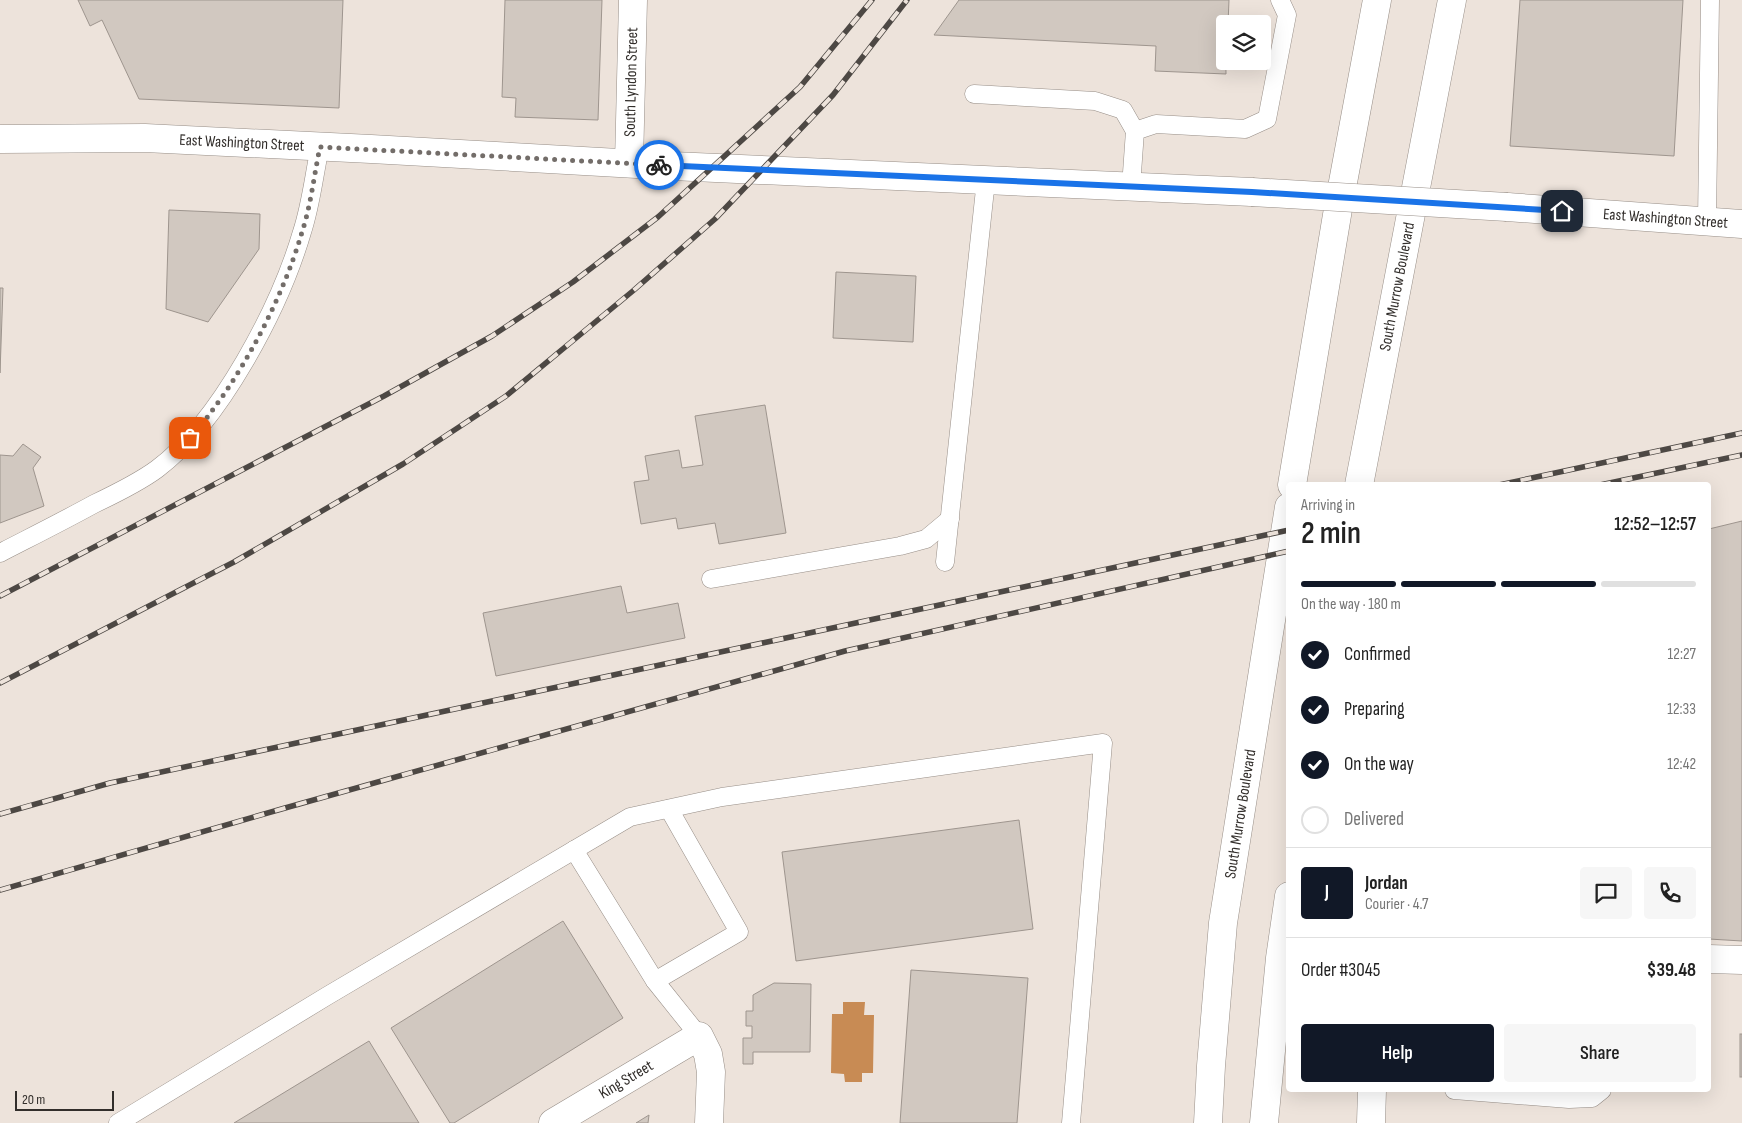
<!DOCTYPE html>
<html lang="en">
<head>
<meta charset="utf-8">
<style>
	:root { --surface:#fff; --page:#f6f6f6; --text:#222; --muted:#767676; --line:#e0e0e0; --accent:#111827 }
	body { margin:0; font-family:"Sofia Sans Condensed",sans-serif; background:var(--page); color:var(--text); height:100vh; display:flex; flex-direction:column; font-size:19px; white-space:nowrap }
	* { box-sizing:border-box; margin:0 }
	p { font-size:16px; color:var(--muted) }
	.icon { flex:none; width:28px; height:28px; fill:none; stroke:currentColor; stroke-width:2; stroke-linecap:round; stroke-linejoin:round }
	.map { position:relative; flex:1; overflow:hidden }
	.sheet { position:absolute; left:1286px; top:482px; width:425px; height:610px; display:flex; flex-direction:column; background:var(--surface); border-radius:5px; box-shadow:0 5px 20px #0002 }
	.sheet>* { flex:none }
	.controls { position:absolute; left:1216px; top:15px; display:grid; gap:10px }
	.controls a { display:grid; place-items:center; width:55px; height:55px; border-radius:5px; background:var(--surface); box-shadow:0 5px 20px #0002; font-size:25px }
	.scale { position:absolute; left:15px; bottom:12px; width:99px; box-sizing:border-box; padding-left:5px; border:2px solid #322e2b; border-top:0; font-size:14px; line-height:18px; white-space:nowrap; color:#322e2b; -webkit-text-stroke:4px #ede3db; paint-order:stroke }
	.pin { position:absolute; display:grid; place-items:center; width:42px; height:42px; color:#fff; margin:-21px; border-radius:10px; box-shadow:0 2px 8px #0006 }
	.courier { position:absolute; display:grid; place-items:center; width:50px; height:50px; margin:-25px; border:4px solid #1a73e8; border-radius:50%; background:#fff; color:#222; box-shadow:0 1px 6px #0007 }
	.overview em { font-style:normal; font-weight:600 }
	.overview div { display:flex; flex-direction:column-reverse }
	.overview { display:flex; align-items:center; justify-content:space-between; height:85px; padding:0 15px }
	h1 { font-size:32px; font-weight:600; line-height:38px }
	.bar { display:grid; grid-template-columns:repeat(4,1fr); gap:8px 5px; align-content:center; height:60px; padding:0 15px }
	.bar i { height:6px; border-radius:4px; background:var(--line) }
	.bar .on { background:var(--accent) }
	.bar p { grid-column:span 4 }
	.line { display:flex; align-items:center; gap:12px; padding:0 15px; border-top:1px solid var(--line) }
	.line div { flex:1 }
	.round { display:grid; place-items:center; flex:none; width:52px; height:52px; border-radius:5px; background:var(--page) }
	ol { padding:0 15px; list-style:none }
	li { display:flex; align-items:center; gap:15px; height:55px }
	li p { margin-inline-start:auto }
	li .icon { padding:5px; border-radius:50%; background:var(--accent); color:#fff; stroke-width:4 }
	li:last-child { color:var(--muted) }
	li i { width:28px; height:28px; border:2px solid var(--line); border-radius:50% }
	.primary-button { display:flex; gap:10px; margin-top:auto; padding:10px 15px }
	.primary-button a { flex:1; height:58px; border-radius:5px; background:var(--accent); color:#fff; font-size:20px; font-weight:600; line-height:58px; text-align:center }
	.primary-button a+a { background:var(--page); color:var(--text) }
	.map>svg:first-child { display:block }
	.water { fill:#c88b54 }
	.building { fill:#d1c8c0; stroke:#9e958e }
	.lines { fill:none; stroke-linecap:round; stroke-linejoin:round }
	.lane-casing { stroke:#978e87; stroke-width:19 }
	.street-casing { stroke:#978e87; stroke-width:29 }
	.secondary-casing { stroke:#978e87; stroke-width:29 }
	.primary-casing { stroke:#978e87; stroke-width:29 }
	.lane { stroke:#fff; stroke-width:18 }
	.street { stroke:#fff; stroke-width:28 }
	.secondary { stroke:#fff; stroke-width:28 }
	.primary { stroke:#fff; stroke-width:28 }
	.rail-casing { stroke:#4d4844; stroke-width:5.5 }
	.rail { stroke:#ede3db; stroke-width:4; stroke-dasharray:11; stroke-linecap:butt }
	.secondary-bridge-casing { stroke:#978e87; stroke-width:29; stroke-linecap:butt }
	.secondary-bridge { stroke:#fff; stroke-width:28 }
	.done { stroke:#736d69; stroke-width:5; stroke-dasharray:0 9 }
	.route { stroke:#1a73e8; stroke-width:6 }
	.labels { text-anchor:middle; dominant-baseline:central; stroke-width:4.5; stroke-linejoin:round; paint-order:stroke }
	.street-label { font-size:16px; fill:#322e2b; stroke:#ede3db }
</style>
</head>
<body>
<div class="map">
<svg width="1742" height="1123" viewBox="0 0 1742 1123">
	<rect width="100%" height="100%" fill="#ede3db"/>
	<polygon class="water" points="843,1002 865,1002 864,1015 874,1015 873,1073 862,1073 862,1082 845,1082 844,1074 831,1073 832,1014 843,1014"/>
	<g class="building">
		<polygon points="78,0 343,0 339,108 139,99 102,20 90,26"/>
		<polygon points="505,0 602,0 598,120 515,117 516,98 502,97"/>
		<polygon points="959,0 1229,0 1228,24 1225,24 1226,74 1155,71 1156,46 934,35"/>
		<polygon points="1520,0 1683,0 1674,156 1510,146"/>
		<polygon points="169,210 260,214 259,249 208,322 166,309"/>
		<polygon points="836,272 916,276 913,342 833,338"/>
		<polygon points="0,288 3,288 0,373"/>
		<polygon points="765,405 786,533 719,544 715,523 678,529 676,518 641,524 634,482 649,480 645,456 679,450 682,468 703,465 695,416"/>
		<polygon points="23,444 41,457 33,468 44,506 0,523 0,455 13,456"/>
		<polygon points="1742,521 1742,941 1709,939 1709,529"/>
		<polygon points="621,586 627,613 678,603 685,638 496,676 483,613"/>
		<polygon points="1019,820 1033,929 796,961 782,852"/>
		<polygon points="563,921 623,1018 454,1123 450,1123 391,1028"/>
		<polygon points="911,970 1028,978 1017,1123 900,1123"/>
		<polygon points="774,983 811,984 810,1052 753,1052 753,1064 743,1064 743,1038 752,1038 752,1026 746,1026 746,1011 753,1011 753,995"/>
		<rect x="1740" y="1034" width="2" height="43"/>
		<polygon points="369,1041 419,1123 234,1123"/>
		<polygon points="649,1115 648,1123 636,1123"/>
	</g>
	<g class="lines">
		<g class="lane-casing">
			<g id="lane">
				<polyline points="974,94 1095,101 1123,110 1135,131"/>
				<polyline points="1131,187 1135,131 1156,124 1245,129 1267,119 1287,15 1280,0"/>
				<polyline points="1707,221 1710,0"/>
				<path d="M0 553C31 537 63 521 94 504 115 494 138 483 157 469 220 422 280 307 302 232 311 205 314 175 320 147"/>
				<polyline points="945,562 986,180"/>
				<polyline points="711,579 900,546 926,539 950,519"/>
				<polyline points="574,850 655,981 699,1036"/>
				<polyline points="655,981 739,932 669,809"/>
				<polyline points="1454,1090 1569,1099 1592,1098 1602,1090"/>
				<polyline points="118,1123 327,996 630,817 722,797 1103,743 1071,1123"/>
			</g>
		</g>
		<g class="street-casing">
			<g id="street">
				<path id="s1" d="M629 163 633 0"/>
				<polyline points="1709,959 1742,960"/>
				<path id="s2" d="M553 1123 699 1036 708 1054 711 1072 709 1123"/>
				<polyline points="1371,1123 1372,1090"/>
			</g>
		</g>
		<g class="secondary-casing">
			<g id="secondary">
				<path id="s3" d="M0 139 145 138 371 149 672 166 1252 192"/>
				<path id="s4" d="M1507 207 1742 224"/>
			</g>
		</g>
		<g class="primary-casing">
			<g id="primary">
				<polyline points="1292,485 1338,209 1377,0"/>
				<path id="s5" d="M1359 485 1452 0"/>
				<path id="s6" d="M1208 1123 1211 1066 1223 923 1289 507"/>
				<polyline points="1264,1123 1280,958 1289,896"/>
			</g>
		</g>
		<use href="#lane" class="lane"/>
		<use href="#street" class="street"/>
		<use href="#secondary" class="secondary"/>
		<use href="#primary" class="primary"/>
		<g class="rail-casing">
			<g id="rail">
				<polyline points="1499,485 1742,433"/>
				<polyline points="1600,485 1742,455"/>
				<polyline points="0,596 384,396 492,336 573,282 658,217 800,87 872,0"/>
				<polyline points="0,683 234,562 403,464 506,396 634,290 715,219 833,95 907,0"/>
				<polyline points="0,814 110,783 1289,530"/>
				<polyline points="0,890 285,808 845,651 1289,551"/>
			</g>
		</g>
		<use href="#rail" class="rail"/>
		<g class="secondary-bridge-casing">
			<polyline id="secondary-bridge" points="1252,192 1507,207"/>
		</g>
		<use href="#secondary-bridge" class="secondary-bridge"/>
	</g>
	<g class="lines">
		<path class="done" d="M190 438C238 384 282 301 302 232 311 205 314 175 320 147L659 165"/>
		<polyline class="route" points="659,165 1252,192 1562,211"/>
	</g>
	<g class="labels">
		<g class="street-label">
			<text stroke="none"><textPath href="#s1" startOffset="81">South Lyndon Street</textPath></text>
			<text stroke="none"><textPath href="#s3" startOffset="242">East Washington Street</textPath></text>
			<text stroke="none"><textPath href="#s4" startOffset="159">East Washington Street</textPath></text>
			<text stroke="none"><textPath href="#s5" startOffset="202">South Murrow Boulevard</textPath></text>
			<text stroke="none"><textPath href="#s6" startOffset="311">South Murrow Boulevard</textPath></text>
			<text stroke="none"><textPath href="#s2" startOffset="85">King Street</textPath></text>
		</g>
	</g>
</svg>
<div class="controls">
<a><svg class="icon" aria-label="layers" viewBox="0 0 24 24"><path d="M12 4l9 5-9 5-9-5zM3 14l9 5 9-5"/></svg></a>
</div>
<div class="scale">20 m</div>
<div class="pin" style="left:190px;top:438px;background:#ea580c"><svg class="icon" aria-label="bag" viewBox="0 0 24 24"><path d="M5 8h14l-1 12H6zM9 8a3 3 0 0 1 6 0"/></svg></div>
<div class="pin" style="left:1562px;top:211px;background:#1f2937"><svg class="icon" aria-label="home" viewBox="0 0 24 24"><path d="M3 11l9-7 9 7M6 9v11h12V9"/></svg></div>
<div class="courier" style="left:659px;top:165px"><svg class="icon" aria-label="bike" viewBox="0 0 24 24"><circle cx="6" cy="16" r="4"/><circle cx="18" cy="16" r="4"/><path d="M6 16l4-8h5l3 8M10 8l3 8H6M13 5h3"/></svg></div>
<section class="sheet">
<div class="overview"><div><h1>2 min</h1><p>Arriving in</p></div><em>12:52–12:57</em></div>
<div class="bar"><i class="on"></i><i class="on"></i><i class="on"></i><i></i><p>On the way · 180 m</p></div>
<ol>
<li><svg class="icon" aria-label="check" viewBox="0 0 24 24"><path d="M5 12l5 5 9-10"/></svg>Confirmed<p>12:27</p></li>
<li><svg class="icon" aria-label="check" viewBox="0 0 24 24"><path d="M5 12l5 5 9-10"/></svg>Preparing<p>12:33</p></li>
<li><svg class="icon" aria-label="check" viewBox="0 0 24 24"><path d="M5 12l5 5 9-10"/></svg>On the way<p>12:42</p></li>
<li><i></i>Delivered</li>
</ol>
<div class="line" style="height:90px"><b class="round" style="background:var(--accent);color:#fff">J</b><div><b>Jordan</b><p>Courier · 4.7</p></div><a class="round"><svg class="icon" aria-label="chat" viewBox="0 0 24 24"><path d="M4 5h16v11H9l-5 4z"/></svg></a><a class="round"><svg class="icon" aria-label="phone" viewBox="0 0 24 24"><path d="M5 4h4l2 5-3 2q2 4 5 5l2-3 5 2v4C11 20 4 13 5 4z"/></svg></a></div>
<div class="line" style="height:65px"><div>Order #3045</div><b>$39.48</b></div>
<div class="primary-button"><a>Help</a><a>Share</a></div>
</section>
</div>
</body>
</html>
